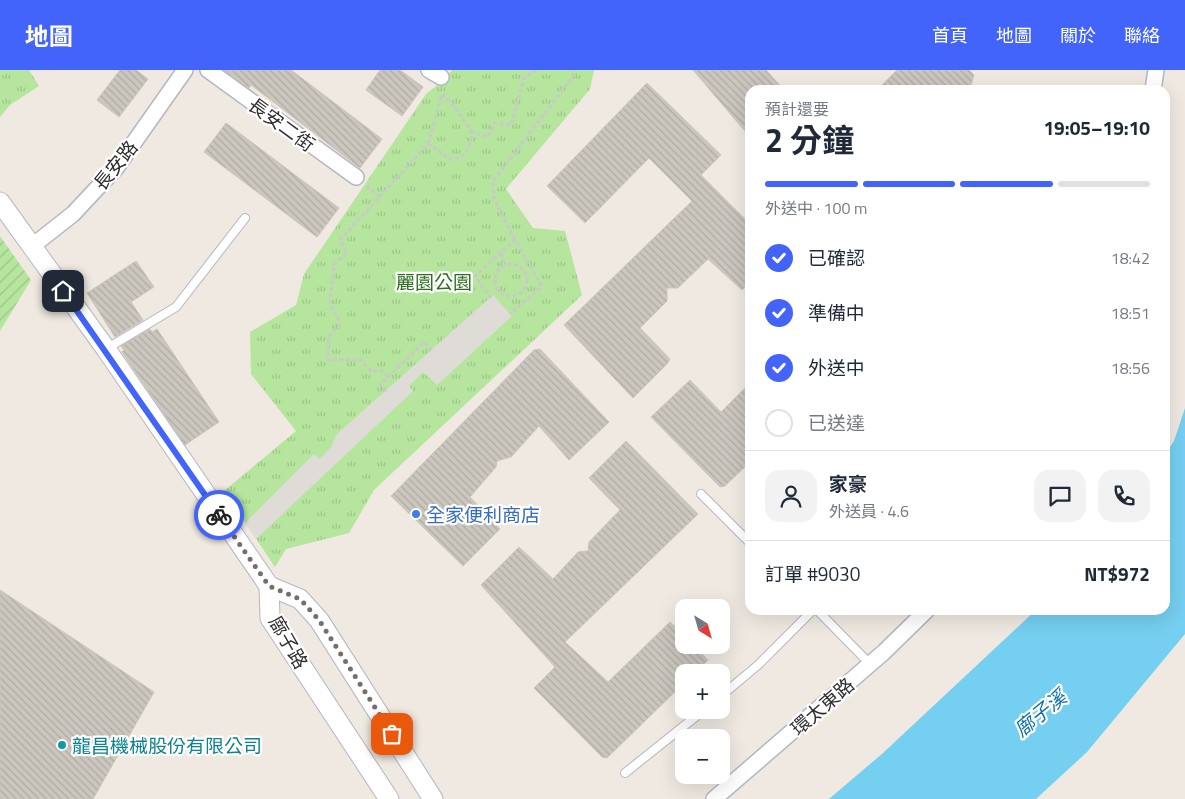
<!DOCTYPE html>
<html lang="zh-TW">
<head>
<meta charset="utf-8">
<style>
	:root { --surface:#fff; --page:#f2f2f3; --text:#1f2937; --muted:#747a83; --line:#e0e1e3; --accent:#4264fb }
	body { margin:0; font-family:"Titillium Web","Noto Sans TC",sans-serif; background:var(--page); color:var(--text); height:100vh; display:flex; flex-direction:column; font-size:19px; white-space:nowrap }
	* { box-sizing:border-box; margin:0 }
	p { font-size:16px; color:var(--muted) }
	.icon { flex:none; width:28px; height:28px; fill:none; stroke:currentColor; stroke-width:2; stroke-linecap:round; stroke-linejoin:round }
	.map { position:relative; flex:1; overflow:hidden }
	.details { position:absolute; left:745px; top:15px; width:425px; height:530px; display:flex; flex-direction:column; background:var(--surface); border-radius:15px; box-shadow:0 5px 20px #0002 }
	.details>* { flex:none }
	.needle { width:32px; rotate:143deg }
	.controls { position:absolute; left:675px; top:529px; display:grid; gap:10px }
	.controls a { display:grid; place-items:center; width:55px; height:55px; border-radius:10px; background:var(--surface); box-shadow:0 5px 20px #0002; font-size:25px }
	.pin { position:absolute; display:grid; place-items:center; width:42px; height:42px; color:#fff; margin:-21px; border-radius:10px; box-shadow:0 2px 8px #0006 }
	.courier { position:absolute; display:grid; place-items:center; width:50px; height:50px; margin:-25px; border:4px solid #4264fb; border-radius:50%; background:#fff; color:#222; box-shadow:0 1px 6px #0007 }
	.summary em { font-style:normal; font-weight:700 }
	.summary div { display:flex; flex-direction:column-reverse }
	.summary { display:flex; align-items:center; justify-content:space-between; height:85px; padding:0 20px }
	h1 { font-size:32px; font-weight:700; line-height:38px }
	.bar { display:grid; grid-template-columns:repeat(4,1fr); gap:8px 5px; align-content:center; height:60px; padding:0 20px }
	.bar i { height:6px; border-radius:4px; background:var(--line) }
	.bar .current { background:var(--accent) }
	.bar p { grid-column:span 4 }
	.line { display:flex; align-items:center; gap:12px; padding:0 20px; border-top:1px solid var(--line) }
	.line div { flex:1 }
	.round { display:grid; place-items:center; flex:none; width:52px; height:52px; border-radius:15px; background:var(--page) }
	ol { padding:0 20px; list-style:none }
	li { display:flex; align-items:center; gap:15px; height:55px }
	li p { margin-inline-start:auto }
	li .icon { padding:5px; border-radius:50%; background:var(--accent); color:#fff; stroke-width:4 }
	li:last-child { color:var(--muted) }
	li i { width:28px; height:28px; border:2px solid var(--line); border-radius:50% }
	header { display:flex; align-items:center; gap:30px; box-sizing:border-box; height:70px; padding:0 25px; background:var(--accent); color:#fff }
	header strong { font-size:24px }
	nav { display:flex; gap:28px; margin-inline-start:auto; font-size:18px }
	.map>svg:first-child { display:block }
	.park { fill:url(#park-tufts) }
	.garden { fill:url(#garden-furrows) }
	.plaza { fill:#dfdcd8 }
	.water { fill:#75cff0 }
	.building { fill:url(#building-back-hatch); stroke:#cbc5ba }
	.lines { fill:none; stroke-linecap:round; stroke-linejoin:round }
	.service-casing { stroke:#b4b7c1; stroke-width:10 }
	.minor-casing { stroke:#b4b7c1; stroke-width:18 }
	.tertiary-casing { stroke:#b4b7c1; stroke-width:21 }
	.path { stroke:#c9c9c9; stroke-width:3; stroke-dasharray:4 2.5; stroke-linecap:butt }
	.service { stroke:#fff; stroke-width:8 }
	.minor { stroke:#fff; stroke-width:15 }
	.tertiary { stroke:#fff; stroke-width:19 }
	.done { stroke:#726f6d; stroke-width:5; stroke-dasharray:0 9 }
	.route { stroke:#4264fb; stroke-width:6 }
	.shop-dot { fill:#3f7fe0; stroke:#fff; stroke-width:2 }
	.culture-dot { fill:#0f9aa8; stroke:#fff; stroke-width:2 }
	.labels { text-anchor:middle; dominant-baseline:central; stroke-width:4.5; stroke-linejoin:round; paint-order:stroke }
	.street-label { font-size:19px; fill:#2e2e2e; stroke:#fff }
	.park-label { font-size:19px; fill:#2c6e1b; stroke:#fff }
	.shop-label { font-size:19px; fill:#366cbe; stroke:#fff; text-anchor:start }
	.culture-label { font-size:19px; fill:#0d838f; stroke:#fff; text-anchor:start }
	.water-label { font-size:20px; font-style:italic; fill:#0d6fa3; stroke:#fff }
</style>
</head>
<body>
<header>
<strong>地圖</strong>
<nav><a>首頁</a><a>地圖</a><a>關於</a><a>聯絡</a></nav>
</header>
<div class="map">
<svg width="1185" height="729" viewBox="0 0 1185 729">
	<defs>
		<pattern id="park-tufts" width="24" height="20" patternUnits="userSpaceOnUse" patternTransform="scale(1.25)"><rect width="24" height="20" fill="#b6e59e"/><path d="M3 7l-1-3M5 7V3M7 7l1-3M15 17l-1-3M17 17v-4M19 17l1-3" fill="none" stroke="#9dc588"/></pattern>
		<pattern id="garden-furrows" width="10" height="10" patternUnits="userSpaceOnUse" patternTransform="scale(1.25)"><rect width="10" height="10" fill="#b6e59e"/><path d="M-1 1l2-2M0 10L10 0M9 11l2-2" fill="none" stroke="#9dc588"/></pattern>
		<pattern id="building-back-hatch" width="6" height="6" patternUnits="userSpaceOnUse" patternTransform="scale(1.25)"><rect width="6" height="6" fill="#cbc7bf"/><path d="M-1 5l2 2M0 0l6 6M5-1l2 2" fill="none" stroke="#afaba4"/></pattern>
	</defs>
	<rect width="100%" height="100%" fill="#efe9e1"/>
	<g class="park">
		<polygon points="0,0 29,0 39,16 10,35 0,47"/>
		<polygon points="452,0 594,0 590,19 506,119 533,158 565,161 582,225 374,420 349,463 286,479 275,497 224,421 296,361 251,304 250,262 296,235 304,204 426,24 445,9"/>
	</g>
	<polygon class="garden" points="0,166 31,210 0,261"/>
	<polygon class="plaza" points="493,225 512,246 437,315 423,302 409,316 413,321 256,469 245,453 314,384 320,389 331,377 337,364"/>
	<polygon class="water" points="1185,338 1185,564 1087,682 1036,729 829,729 883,683 1036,540 1165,540 1165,384 1174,371"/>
	<g class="building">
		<polygon points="120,0 136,0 148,9 119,47 97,30"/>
		<polygon points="224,0 291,0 382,69 360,98 251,15 249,18"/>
		<polygon points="380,0 400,0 423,17 402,46 366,20"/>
		<polygon points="693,0 766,0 784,20 750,20 750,67"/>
		<polygon points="897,0 969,0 974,5 971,15 965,20 877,20"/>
		<polygon points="647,13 721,85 701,105 750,154 750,213 742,220 708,189 678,218 667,218 667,231 640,258 670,289 667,294 633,328 564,255 692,131 649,88 585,153 547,116"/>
		<polygon points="226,53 339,138 317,167 204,82"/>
		<polygon points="136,191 154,217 131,232 143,250 115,267 87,223"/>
		<polygon points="150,259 152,262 157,259 219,352 185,375 122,282 124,280 121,276"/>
		<polygon points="540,279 609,352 569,390 539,356 511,387 497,391 496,397 470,427 500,459 463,496 391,426 534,280"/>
		<polygon points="690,310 721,342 750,313 750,392 725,416 720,417 651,347"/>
		<polygon points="626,371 698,444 565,572 608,612 670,552 684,565 684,575 693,575 708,590 695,602 684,602 684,613 607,688 602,687 534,618 555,597 481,515 519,477 553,509 578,482 588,481 589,472 620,440 589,408"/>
		<polygon points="0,520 154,622 93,729 0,729"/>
	</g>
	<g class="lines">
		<g class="service-casing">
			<g id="service">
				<polyline points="106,279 176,237 245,148"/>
				<polyline points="701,424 750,473"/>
				<polyline points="817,540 870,594"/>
				<polyline points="721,626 758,595 813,540"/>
				<polyline points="625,703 704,640"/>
			</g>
		</g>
		<g class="minor-casing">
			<g id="minor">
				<polyline points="208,0 356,107"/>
				<polyline points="429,0 441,7"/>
				<polyline points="1153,20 1156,0"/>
				<polyline points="31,177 73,144 116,98 185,0"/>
				<polyline points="714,729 884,582 927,540"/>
			</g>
		</g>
		<g class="tertiary-casing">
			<g id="tertiary">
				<polyline points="0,132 106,279 269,516"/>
				<polyline points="269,516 300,529 319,550 433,729"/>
				<polyline points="269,516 270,548 389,729"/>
			</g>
		</g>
		<g class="path">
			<polyline points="428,74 442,24 454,36 472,62"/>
			<polyline points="367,116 380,127"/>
			<polyline points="515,170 494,129 493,111 572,8 574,0"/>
			<polyline points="501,183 505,195"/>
			<circle cx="511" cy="210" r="16"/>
			<polyline points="491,228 475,206 515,170 542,216 510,244"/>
			<path d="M388 307 382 301H371L361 290H328L329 266 339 256 338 248 330 235 334 194 347 183 340 170 428 74 452 90C467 86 470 77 472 62L488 67 494 53 511 55 524 8 536 0"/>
			<polyline points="386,321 380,315 424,272 432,280"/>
		</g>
		<use href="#service" class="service"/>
		<use href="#minor" class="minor"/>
		<use href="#tertiary" class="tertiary"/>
	</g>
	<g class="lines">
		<polyline class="done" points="219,445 269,516 300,529 319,550 392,664"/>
		<polyline class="route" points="63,221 219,445"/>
	</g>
	<circle class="shop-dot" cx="416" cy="444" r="5"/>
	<circle class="culture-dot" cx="62" cy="675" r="5"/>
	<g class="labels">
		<g class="street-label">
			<text transform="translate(282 54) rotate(36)">長安二街</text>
			<text transform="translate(115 95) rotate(-51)">長安路</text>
			<text transform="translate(289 572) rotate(60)">廍子路</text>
			<text transform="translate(822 636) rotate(-41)">環太東路</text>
		</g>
		<g class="park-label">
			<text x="434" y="211">麗園公園</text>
		</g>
		<g class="shop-label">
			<text x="426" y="444">全家便利商店</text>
		</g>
		<g class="culture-label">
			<text x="72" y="675">龍昌機械股份有限公司</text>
		</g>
		<g class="water-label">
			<text transform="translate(1040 643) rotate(-39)">廍子溪</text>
		</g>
	</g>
</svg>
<div class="controls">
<a><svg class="needle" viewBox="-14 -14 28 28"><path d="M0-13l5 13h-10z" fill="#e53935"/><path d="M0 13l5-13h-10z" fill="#747a83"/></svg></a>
<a>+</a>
<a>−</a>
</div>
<div class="pin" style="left:392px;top:664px;background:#ea580c"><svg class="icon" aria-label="bag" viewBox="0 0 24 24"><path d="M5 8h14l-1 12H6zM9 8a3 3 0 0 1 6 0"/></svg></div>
<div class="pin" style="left:63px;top:221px;background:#1f2937"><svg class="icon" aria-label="home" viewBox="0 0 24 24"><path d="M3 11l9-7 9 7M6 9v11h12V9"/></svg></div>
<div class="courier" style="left:219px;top:445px"><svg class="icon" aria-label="bike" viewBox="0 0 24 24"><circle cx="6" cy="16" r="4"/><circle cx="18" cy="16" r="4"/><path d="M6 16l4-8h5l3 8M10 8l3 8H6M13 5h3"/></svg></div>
<section class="details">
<div class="summary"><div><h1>2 分鐘</h1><p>預計還要</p></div><em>19:05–19:10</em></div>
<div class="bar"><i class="current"></i><i class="current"></i><i class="current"></i><i></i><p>外送中 · 100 m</p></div>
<ol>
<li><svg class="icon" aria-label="check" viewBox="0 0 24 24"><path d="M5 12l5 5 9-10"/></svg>已確認<p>18:42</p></li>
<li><svg class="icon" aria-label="check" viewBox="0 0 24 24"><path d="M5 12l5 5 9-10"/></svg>準備中<p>18:51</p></li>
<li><svg class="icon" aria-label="check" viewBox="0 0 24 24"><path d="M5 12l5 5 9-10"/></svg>外送中<p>18:56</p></li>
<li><i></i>已送達</li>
</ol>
<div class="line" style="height:90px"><a class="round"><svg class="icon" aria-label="person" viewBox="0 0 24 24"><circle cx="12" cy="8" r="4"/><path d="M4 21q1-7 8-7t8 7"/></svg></a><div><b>家豪</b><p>外送員 · 4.6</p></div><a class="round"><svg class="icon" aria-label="chat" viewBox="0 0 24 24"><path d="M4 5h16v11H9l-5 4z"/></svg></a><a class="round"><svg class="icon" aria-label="phone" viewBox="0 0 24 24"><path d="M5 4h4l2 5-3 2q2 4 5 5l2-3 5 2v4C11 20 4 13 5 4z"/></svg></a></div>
<div class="line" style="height:65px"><div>訂單 #9030</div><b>NT$972</b></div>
</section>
</div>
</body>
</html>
